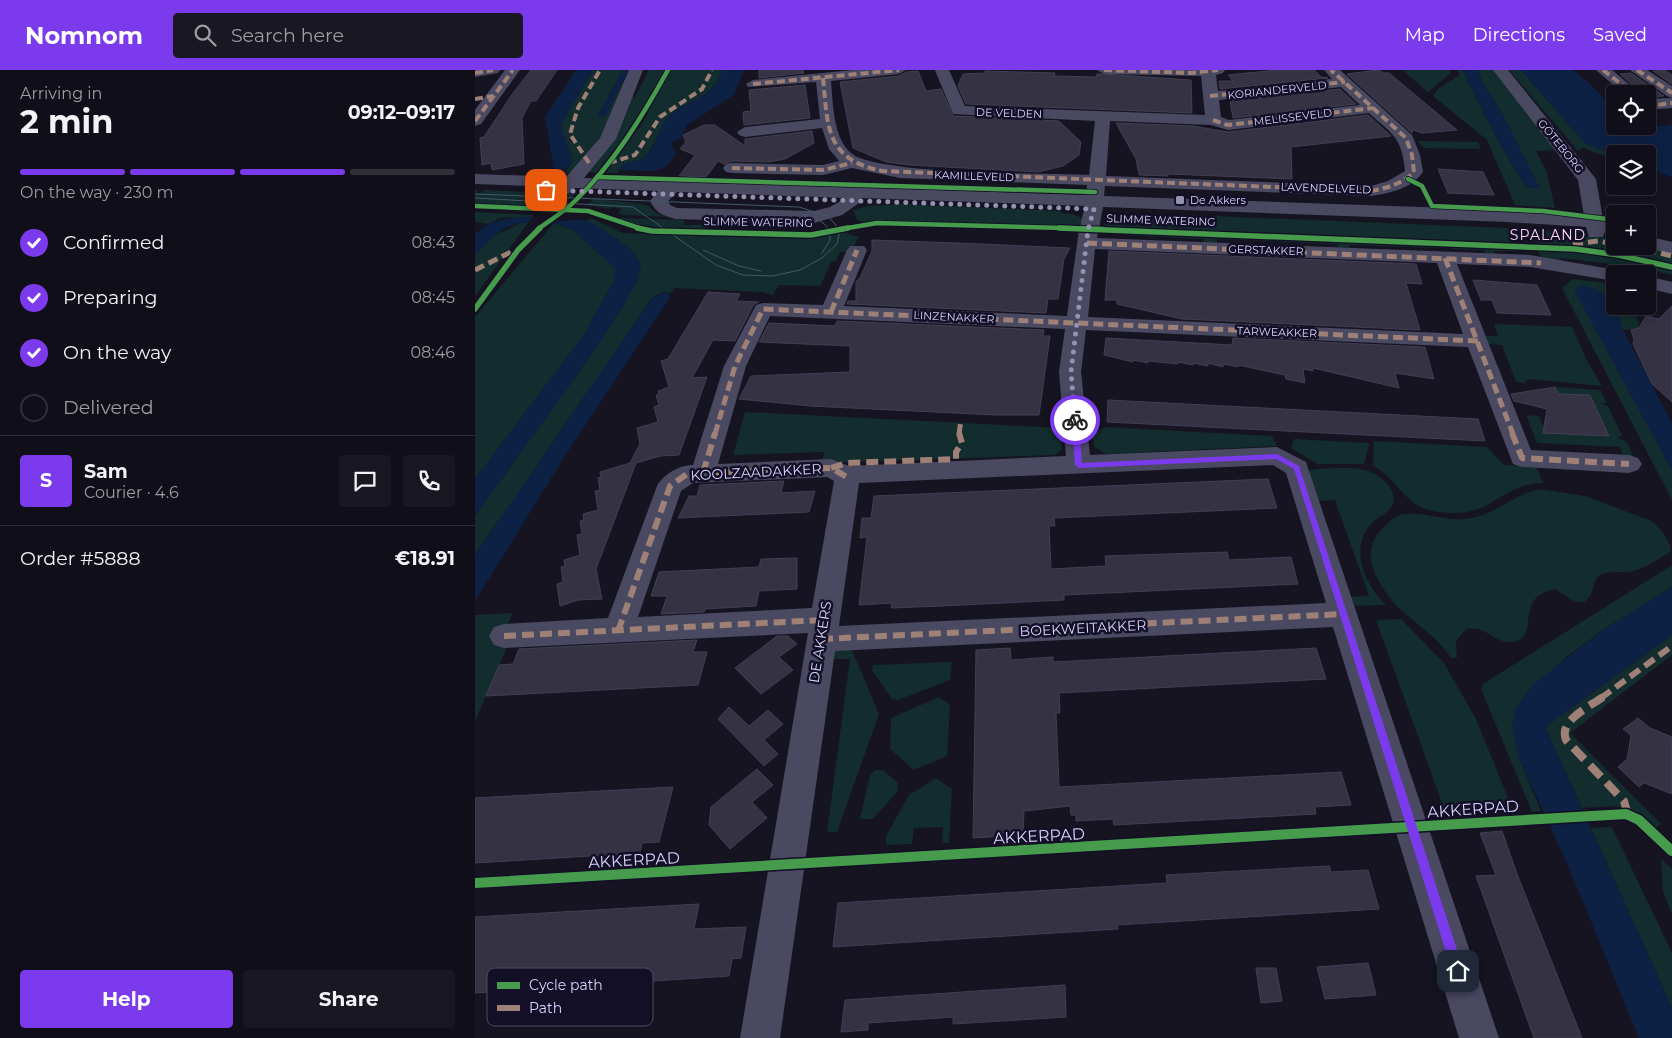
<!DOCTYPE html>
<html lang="en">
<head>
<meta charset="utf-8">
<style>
	:root { --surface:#100f19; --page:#191822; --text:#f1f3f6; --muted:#9c9ca2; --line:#302f38; --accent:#7c3aed }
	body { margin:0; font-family:Montserrat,sans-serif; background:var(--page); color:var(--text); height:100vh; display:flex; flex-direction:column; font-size:19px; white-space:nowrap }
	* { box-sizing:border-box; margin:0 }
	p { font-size:16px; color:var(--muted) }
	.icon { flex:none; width:28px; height:28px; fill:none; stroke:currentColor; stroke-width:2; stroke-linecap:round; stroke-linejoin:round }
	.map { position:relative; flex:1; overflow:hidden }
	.side { display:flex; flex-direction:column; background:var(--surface); width:475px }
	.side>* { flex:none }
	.fabs { position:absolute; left:1131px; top:15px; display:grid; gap:10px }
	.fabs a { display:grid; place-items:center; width:50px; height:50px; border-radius:5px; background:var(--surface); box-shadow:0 2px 12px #0003,0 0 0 1px var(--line); font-size:25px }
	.pin { position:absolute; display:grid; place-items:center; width:42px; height:42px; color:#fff; margin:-21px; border-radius:10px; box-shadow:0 2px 8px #0006 }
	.courier { position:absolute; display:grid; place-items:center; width:50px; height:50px; margin:-25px; border:4px solid #7c3aed; border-radius:50%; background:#fff; color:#222; box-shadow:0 1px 6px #0007 }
	.overview em { font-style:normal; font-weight:700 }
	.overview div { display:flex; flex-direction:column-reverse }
	.overview { display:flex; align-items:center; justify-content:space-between; height:85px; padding:0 20px }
	h1 { font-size:32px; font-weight:700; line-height:38px }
	.bar { display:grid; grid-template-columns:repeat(4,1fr); gap:8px 5px; align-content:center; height:60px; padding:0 20px }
	.bar i { height:6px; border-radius:4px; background:var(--line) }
	.bar .selected { background:var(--accent) }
	.bar p { grid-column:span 4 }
	.line { display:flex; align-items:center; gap:12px; padding:0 20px; border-top:1px solid var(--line) }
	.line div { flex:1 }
	.round { display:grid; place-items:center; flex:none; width:52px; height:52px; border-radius:5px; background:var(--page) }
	ol { padding:0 20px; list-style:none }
	li { display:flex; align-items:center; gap:15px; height:55px }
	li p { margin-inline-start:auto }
	li .icon { padding:5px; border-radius:50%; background:var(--accent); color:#fff; stroke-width:4 }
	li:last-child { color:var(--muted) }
	li i { width:28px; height:28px; border:2px solid var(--line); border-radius:50% }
	.button { display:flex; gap:10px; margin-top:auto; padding:10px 20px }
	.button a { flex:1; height:58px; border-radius:5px; background:var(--accent); color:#fff; font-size:20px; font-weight:700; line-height:58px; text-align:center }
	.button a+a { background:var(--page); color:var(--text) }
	header { display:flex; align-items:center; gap:30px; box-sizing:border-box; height:70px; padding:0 25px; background:var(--accent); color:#fff }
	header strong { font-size:24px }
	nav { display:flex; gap:28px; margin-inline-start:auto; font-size:18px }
	.search { width:350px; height:45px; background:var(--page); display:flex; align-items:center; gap:12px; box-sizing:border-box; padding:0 18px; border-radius:5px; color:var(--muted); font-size:19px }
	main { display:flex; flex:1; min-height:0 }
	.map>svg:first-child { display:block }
	.green { fill:#132c2d }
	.water { fill:#0d2144 }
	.building { fill:#343243; stroke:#433f54 }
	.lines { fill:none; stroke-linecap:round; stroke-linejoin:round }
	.minor { fill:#4a4962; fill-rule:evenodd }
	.tram { stroke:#43596b; stroke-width:1 }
	.quiet-far3 { stroke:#9e8076; stroke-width:4; stroke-dasharray:8 4; stroke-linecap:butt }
	.quiet-far2 { stroke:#9e8076; stroke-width:5; stroke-dasharray:10 5; stroke-linecap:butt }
	.quiet-far1 { stroke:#9e8076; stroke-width:6; stroke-dasharray:12 6; stroke-linecap:butt }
	.quiet { stroke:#9e8076; stroke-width:8; stroke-dasharray:16 8; stroke-linecap:butt }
	.cycleway-far2-casing { stroke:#130f26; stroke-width:6 }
	.cycleway-far1-casing { stroke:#130f26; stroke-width:8 }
	.cycleway-casing { stroke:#130f26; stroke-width:13 }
	.cycleway-far2 { stroke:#469c4c; stroke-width:4.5 }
	.cycleway-far1 { stroke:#469c4c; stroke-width:5.5 }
	.cycleway { stroke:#469c4c; stroke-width:10 }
	.route { fill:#7c3aed }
	.done { stroke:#9591b1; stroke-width:5; stroke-dasharray:0 9 }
	.poi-dot { fill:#9591b1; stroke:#130f26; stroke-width:2 }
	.labels { text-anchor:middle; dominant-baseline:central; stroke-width:5; stroke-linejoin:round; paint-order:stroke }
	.far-street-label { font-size:11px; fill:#d9d4ff; stroke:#130f26 }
	.far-poi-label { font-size:11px; fill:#d9d4ff; stroke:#130f26; text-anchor:start }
	.far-quarter-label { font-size:14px; letter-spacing:1px; fill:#ffd6f0; stroke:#130f26 }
	.street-label { font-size:14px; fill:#d9d4ff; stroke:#130f26 }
	.near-street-label { font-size:16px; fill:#d9d4ff; stroke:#130f26 }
	.key { fill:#130f26; stroke:#4e4a67; stroke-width:1 }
	.key-label { font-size:14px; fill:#d9d4ff }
</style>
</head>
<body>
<header>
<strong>Nomnom</strong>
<div class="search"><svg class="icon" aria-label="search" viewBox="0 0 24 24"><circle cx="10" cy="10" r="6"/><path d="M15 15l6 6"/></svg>Search here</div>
<nav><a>Map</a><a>Directions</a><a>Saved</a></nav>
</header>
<main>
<section class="side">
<div class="overview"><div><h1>2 min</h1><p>Arriving in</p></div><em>09:12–09:17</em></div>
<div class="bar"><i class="selected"></i><i class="selected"></i><i class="selected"></i><i></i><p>On the way · 230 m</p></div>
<ol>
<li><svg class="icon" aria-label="check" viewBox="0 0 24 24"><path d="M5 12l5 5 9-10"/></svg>Confirmed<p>08:43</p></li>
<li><svg class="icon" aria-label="check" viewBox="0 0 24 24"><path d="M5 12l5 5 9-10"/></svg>Preparing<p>08:45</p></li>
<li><svg class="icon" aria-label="check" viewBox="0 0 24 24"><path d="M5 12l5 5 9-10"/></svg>On the way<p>08:46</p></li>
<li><i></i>Delivered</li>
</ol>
<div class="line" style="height:90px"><b class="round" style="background:var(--accent);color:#fff">S</b><div><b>Sam</b><p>Courier · 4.6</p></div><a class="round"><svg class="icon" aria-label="chat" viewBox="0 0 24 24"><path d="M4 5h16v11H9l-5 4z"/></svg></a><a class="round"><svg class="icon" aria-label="phone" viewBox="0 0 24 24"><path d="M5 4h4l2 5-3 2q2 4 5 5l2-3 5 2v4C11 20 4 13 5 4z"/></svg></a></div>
<div class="line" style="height:65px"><div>Order #5888</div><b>€18.91</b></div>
<div class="button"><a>Help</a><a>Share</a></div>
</section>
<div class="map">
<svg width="1197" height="968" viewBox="0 0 1197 968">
	<rect width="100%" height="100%" fill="#161421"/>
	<g class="green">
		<polygon points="118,0 148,0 122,47 144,19 154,1 126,71 97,102 89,103 98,92 86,58 87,52"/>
		<path d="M174 0H189C169 37 148 70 121 103L113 102 156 18 159 29Z"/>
		<path d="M196 0H248C234 33 217 26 195 46 184 56 181 75 171 86 163 94 148 90 143 103H131L168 52Z"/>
		<polygon points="927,0 974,0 976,3 953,22"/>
		<polygon points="982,0 987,0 1022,69 1051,117 1064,118 1030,49 1007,11 1003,0 1020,0 1084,80 1061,81 1072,103 1080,138 1040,135 1012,70 958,26 964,18 985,5"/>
		<polygon points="1034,0 1046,0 1111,74 1140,85 1140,90 1108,78 1103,81"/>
		<polygon points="942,71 1003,72 1006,79 949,78"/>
		<polygon points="0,120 3,120 1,123 6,123 9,120 60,122 58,125 65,125 68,122 101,123 85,137 0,134"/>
		<polygon points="119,128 172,135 183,144 192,147 148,145 143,143 146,139 138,137 135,139 113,135"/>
		<polygon points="425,134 586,141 586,143 597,144 607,148 604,159 403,151 389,152 382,150 378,140 392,136"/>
		<polygon points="0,142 58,145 58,147 25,148 14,154 0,152"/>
		<polygon points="713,145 1032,158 1034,161 1039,161 1045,175 973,170 630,158 631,151 643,147 713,149"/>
		<polygon points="116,148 148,163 345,167 372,162 375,165 384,166 377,182 365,182 361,191 357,191 345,216 304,215 298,225 286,222 199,218 195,224 189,222 178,227 0,485 0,446 134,258 164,206 156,180 111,151"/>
		<path d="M143 148 210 150 208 155 257 154 255 157 231 156 229 160C199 158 170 160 143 148Z"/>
		<polygon points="46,153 53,153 0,226 0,185 16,167"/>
		<polygon points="79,153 98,160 141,199 139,211 108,266 0,409 0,247"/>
		<polygon points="1055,159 1140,169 1140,176 1172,176 1197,181 1197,194 1119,178 1063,176"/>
		<polygon points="651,161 1017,176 1046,179 1047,181 1019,181 1022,187 1012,187 1009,180 976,179 975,176 962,175 963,178 874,175 875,181 864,180 862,174 742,169 742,176 729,175 728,169 647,165 647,163 635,162"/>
		<path d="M1063 181C1109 181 1153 187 1197 199V205L1155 196 1085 188 1089 195 1068 191Z"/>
		<polygon points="1098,209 1132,213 1140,219 1140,236 1155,236 1160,243 1165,258 1148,260 1143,244 1129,223 1197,401 1197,430 1087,218"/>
		<polygon points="1019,254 1097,257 1112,291 1127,316 1053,309 1050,313 1041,312 1027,275 1011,274 1008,266 1023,266"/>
		<polygon points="1080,317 1125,320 1132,333 1125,333 1133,336 1147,366 1141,367 1152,372 1159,388 1152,393 1145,377 1062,373 1051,345 1064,346 1071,363 1115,326 1083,324"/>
		<polygon points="270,342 586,358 587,380 579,385 347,393 349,382 258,385"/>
		<polygon points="630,357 797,366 802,376 631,384 619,377 617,365"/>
		<polygon points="819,369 893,373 894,375 889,394 842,394 816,378"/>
		<path d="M899 371 1012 377 1029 395 1061 396 1068 413C1045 413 1032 424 1012 435 995 445 966 445 948 438 927 429 919 406 898 396Z"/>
		<path d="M842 399C866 398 896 393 913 415 918 421 921 428 917 436 912 444 903 447 897 453 873 479 890 514 911 535L873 536 871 527 894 526 860 430 842 431 831 401Z"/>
		<path d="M1065 419 1110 426 1174 450C1183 455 1196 471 1196 481 1185 488 1172 498 1158 501 1147 504 1134 499 1124 506 1116 512 1121 525 1109 532L1099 531 1080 519C1038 528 1065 564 1042 571 1020 577 1014 555 991 559L981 571 982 588H976C959 561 927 547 912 524 896 501 886 478 909 457 915 451 922 444 931 444 953 442 974 453 996 448 1022 444 1039 424 1065 419Z"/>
		<polygon points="1197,495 1197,517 1131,558 1090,588 1044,688 1066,741 1057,742 1006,619 1008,614"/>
		<polygon points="38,543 23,574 33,575 0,651 0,545"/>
		<polygon points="926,549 969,593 1001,649 1038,740 970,741 901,550"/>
		<path d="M1197 565V585L1095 663 1186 754 1181 757C1152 732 1144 736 1107 738L1070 657Z"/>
		<polygon points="355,578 376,578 404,644 362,762 352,762 375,589 353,589"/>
		<polygon points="477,592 475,610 423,630 417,629 397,600 398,595"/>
		<polygon points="464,627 475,635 472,686 439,700 415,679 416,648"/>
		<polygon points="400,700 408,700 423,713 422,722 398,749 385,749 395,705"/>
		<polygon points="461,708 477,719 474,773 467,773 468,757 439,758 437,774 411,775 411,766 434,725"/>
		<polygon points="1137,757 1197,883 1197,938 1116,758"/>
		<polygon points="1186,789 1197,799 1197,844 1188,822"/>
	</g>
	<g class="water">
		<polygon points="101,0 118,0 87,52 86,58 98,92 89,101 75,97 78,94 70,47"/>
		<polygon points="148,0 154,0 130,47 122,47"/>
		<path d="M248 0H269L259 25 212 55 206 68 196 73 201 84 191 97 178 101 144 100C150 90 163 93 171 86 182 76 184 56 194 46 217 26 234 34 248 0Z"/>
		<polygon points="987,0 1003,0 1007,11 1030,49 1065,119 1051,117 1022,69"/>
		<polygon points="1046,0 1098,0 1115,14 1140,40 1140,56 1172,56 1173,54 1176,57 1197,55 1197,107 1173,98 1172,84 1140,85 1111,74"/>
		<path d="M58 147 53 153C28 152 15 170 0 185V164C17 148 35 148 58 147Z"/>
		<path d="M82 151C91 151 103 148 112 151 125 156 166 183 166 196 167 227 26 407 0 446V409L108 266 139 211 141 199 98 160 79 153Z"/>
		<path d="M1106 216C1131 216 1142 240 1148 260L1197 353V401L1099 220Z"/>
		<polygon points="193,222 195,227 88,389 0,531 0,485 178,227"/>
		<polygon points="1197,517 1197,565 1070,657 1197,938 1197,968 1164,968 1094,798 1044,688 1037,658 1041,638 1058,614 1131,558"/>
	</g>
	<g class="building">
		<polygon points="56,0 82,0 61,31 56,31 47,48 49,94 17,100 16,93 7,95 5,68 9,67 38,23"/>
		<polygon points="284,0 328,0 329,3 284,8"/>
		<polygon points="803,0 839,0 846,7 853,8 745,19 744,11 758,11 753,5"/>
		<polygon points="903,0 909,3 914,3 982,60 947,63 938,60 937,63 872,4"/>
		<polygon points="1190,0 1197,5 1197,14 1178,1"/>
		<polygon points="443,1 451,21 466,19 478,46 584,51 606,72 604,85 588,96 563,102 434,95 411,92 378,78 365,12 424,6 431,2"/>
		<polygon points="510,1 580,3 579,6 621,7 622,4 626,4 716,10 717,43 491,34 483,16 488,4 510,3"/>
		<polygon points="1156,3 1189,26 1172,27 1172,24 1168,24 1145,4"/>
		<polygon points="330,15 335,48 269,55 268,42 276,41 274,20"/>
		<polygon points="865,19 881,34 758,48 755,31"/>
		<polygon points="893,45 916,66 816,77 817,109 693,104 693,106 664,105 661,89 641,53 718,56 753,62"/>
		<polygon points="229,55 240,55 270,76 270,69 337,61 339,73 310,89 294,92 257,91 249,94 243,91 231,107 204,106 220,85 205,79 211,72 208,65"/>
		<polygon points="963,99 1008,102 1019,125 973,123"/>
		<polygon points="397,170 483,173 595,178 589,189 583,229 573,229 571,243 372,234 373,231 381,231 381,212 385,208 397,181"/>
		<polygon points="634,181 941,194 947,214 931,213 945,260 707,249 642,234 642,230 630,230"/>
		<polygon points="998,210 1062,215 1076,245 1022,243 1017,230 1006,230"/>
		<polygon points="233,222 265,224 261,231 284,232 279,234 260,271 238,270 217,308 232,307 204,385 185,386 161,393 121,499 127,529 103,530 85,536 82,514 88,512 86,497 90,496 89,490 105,485 102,465 107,464 105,451 109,450 108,444 123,440 120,421 125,420 123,408 126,407 125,402 155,393 165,374 162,358 183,352 179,337 184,335 181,325 184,325 183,321 194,317 186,291 193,289"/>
		<polygon points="1197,236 1197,332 1177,314 1158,274 1159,270 1156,260 1164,258 1171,246 1184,249"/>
		<polygon points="362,251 569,260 568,266 575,266 564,345 521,345 335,336 264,329 276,306 375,302 375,276 284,272 294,253 360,256"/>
		<polygon points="631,268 757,275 758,268 950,277 959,309 920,303 924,318 838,298 838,301 828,299 830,313 811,309 810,305 763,295 763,297 748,294 748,297 733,293 733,296 718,293 718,295 703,292 703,294 673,291 673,293 658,290 658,292 629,285"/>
		<polygon points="1080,317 1083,324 1115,325 1134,366 1068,363 1072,339 1039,331 1036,324"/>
		<polygon points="633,330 1003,349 1010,371 632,352"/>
		<polygon points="793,409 802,438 579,448 580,456 574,456 576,499 631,496 630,486 752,482 754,490 816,487 823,514 589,525 589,530 466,536 416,538 417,533 384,535 392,467 385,468 387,448 396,448 399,426"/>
		<polygon points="309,411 306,423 340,421 334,442 203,448 214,426 222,426 225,415"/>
		<polygon points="322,488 322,519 284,521 281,536 230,539 229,542 186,544 192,526 176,526 184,502 284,497 286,489"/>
		<polygon points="302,566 313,566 322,574 304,587 318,600 286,624 260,598"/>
		<polygon points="222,570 218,582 232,582 223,615 11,626 24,595 38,594 44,579"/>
		<polygon points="535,578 536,590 578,587 578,592 841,578 851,609 584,623 585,643 581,643 584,717 866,702 876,735 840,737 841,744 639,755 638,749 601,751 601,745 596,745 595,736 549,741 548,765 498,768 501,580"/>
		<polygon points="254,637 274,656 293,640 308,654 289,670 303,684 289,696 243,649"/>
		<polygon points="1163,648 1175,658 1197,667 1197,724 1169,713 1164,717 1143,697 1152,689 1154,678 1156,665 1148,659"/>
		<polygon points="282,699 298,715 277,732 292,748 255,779 234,755 236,737"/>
		<polygon points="198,717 184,772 167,773 165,783 0,793 0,728"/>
		<polygon points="1027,761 1042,804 1107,968 1059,968 1001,806 1021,805 1005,763"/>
		<polygon points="854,796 856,802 893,800 904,839 642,855 643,859 358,877 363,833 692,813 691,805"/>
		<polygon points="224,834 219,859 271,857 266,888 257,889 254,906 0,923 0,847"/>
		<polygon points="893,893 901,925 850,929 842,897"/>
		<polygon points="781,898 801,898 807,931 786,933"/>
		<polygon points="590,915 591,947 478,954 478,947 393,953 393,960 366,962 370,930"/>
	</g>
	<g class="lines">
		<g class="minor">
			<polygon points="0,0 25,0 23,3 0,7"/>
			<polygon points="30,0 45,0 6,54 0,56 0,40"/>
			<path d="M154 0H168L141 69 109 108 611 125 612 115 425 108 377 98 348 105 257 103 251 102 248 98 251 94 257 93 348 95 364 91 354 79 347 58 270 67 264 65 262 62 270 57 345 49 341 12 273 17 271 14 278 10 378 0H431L424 4 356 11C358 33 358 68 376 83 400 105 572 103 614 105L620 51 478 44 460 0H474L490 36 730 45 726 6 629 4 622 0H750L748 3 741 5 743 21 857 9 849 0H865L937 65 945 85 948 102C936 119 915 123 896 126L630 116 629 126 1032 140 1109 146 1103 110 1018 0H1033L1121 109 1128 149 1140 151V163L1130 161 1128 167H1114L1111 157 1032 152 628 137 622 168 1055 185 1147 201 1149 204H1140V211L1055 197 982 194 1056 380 1154 385 1163 388 1167 394 1163 400 1154 403 1047 397 1038 394 993 277 611 260 606 302 615 385 802 377 831 392 1024 968H984L858 557 360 581 305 968H265L333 563 29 578 19 575 14 566 19 557 29 554 133 548 182 416C189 404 204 395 218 395L249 296 281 235 288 233 348 235 372 180 375 176H389L392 180 369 236 592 246 604 160 610 136 385 128 387 131 367 145 339 153 200 149C187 145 181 143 175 131L183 121 100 118C95 124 91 126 83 124L80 120 82 117 0 114V104L91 107 125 68ZM866 17 885 35 754 50 746 47 744 30ZM894 43C918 65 927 67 930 101L913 111 896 116 631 106 635 51 736 55 753 60ZM202 122 371 128 355 137 339 141 202 138 195 135 193 131ZM620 179 962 193 988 264 613 247ZM295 246 590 259 584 302 591 386 374 396 356 389 243 394 271 296ZM798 395 811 403 851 533 364 556 384 413ZM352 407 359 411 337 538 163 547 206 421 218 413Z"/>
			<polygon points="1121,0 1137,0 1166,24 1149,24"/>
			<polygon points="1155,0 1172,0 1197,16 1197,28 1192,26"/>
			<polygon points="1197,28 1197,38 1172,40 1172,29"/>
			<polygon points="1172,166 1197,172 1197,184 1166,176 1172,176"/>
			<polygon points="1172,206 1197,212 1197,224 1172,218"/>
		</g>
		<g class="tram">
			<polyline points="0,124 324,137 353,146 365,160 362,174 347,188 325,200 297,206 268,205 241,195 158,137 0,128"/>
			<path d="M330 145C344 148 356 155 355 170L347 183"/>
			<polyline points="228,180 264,196 286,201"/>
		</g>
		<g class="quiet-far3">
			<polyline points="629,0 716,3 743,0"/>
			<polyline points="1128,0 1159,24"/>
			<polyline points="1162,0 1197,23"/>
			<polyline points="0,3 18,0"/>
			<path d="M348 8C353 57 350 90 408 101L896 121C912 118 927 114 939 102L937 85 931 68 856 0"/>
			<polyline points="278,14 424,0"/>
			<polyline points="735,26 870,12"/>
			<polyline points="0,29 18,26"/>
			<polyline points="1172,34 1175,36 1197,33"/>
			<polyline points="738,50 753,55 898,38"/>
			<polyline points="0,51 38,0"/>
			<polyline points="114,93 95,64 103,38 125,0"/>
			<polyline points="134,93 160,85 185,47 227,19 237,0"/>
			<polyline points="257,98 348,100 377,93"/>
		</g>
		<g class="quiet-far2">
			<polyline points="612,173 1066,193"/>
			<polyline points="1098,174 1123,171 1140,174"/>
			<polyline points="1157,176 1197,186"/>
			<polyline points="970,188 1038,364"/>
			<polyline points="0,200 40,180"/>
			<polyline points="356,242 382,180"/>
			<polyline points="240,364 260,296 288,239 1003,271"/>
			<polyline points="484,364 486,350"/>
		</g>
		<g class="quiet-far1">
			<polyline points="1037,363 1047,388 1154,394"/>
			<polyline points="356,398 372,393 481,389 481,382 487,373 484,363"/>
			<polyline points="228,403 240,363"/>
			<polyline points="143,561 195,416 212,404 356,398 372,407"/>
			<polyline points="29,566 349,550"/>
			<polyline points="346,569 869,544"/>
			<polyline points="1126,628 1197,576"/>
		</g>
		<path class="quiet" d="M1128 627C1114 637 1083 651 1091 670L1149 731 1153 745"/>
		<g class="cycleway-far2-casing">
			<g id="cycleway-far2">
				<polyline points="122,107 620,122"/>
				<polyline points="933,109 947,116 957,136 1068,141 1140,150"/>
				<polyline points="0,136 113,141 167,159"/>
				<path d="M63 159C75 150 89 142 100 131 139 93 167 47 193 0"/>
				<polyline points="367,159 402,153 628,159"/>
			</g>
		</g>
		<g class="cycleway-far1-casing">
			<g id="cycleway-far1">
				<polyline points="162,158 177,161 336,165 373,158"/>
				<polyline points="584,158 1100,179 1143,185 1197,197"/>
				<polyline points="0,239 43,180 65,158"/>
			</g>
		</g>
		<g class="cycleway-casing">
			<polyline id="cycleway" points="0,813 1151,744 1164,750 1197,781"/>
		</g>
		<use href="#cycleway-far2" class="cycleway-far2"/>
		<use href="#cycleway-far1" class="cycleway-far1"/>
		<use href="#cycleway" class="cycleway"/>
	</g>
	<polygon class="route" points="600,348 604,350 607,393 802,384 824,396 989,901 987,905 979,905 977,901 819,399 801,389 604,398 600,395 597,350"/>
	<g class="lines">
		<polyline class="done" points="71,120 619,139 613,160 596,302 600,350"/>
	</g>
	<rect class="poi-dot" x="700" y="125" width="10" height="10" rx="2.5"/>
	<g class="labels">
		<g class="far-street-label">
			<text transform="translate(802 20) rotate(-6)">KORIANDERVELD</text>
			<text transform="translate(534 43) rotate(2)">DE VELDEN</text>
			<text transform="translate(818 47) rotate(-7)">MELISSEVELD</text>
			<text transform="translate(1086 76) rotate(51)">GÖTEBORG</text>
			<text transform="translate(499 106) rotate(2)">KAMILLEVELD</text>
			<text transform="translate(851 118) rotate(2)">LAVENDELVELD</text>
			<text transform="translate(686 150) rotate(2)">SLIMME WATERING</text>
			<text transform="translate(283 152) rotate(1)">SLIMME WATERING</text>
			<text transform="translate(791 180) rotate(2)">GERSTAKKER</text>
			<text transform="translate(479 247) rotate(3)">LINZENAKKER</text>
			<text transform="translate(802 262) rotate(2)">TARWEAKKER</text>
		</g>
		<g class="far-poi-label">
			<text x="715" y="130">De Akkers</text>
		</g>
		<g class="far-quarter-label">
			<text x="1073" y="165">SPALAND</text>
		</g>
		<g class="street-label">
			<text transform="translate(281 402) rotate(-3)">KOOLZAADAKKER</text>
			<text transform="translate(608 558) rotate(-3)">BOEKWEITAKKER</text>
			<text transform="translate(345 572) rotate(-81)">DE AKKERS</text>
		</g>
		<g class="near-street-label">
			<text transform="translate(998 739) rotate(-4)">AKKERPAD</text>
			<text transform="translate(564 766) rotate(-3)">AKKERPAD</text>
			<text transform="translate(159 790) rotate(-3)">AKKERPAD</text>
		</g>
	</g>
	<rect x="12" y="898" width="166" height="58" rx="8" class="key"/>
	<rect x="22" y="912" width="23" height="7" fill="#469c4c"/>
	<rect x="22" y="935" width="23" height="6" fill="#9e8076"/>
	<g class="key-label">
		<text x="54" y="920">Cycle path</text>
		<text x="54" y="943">Path</text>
	</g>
</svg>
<div class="fabs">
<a><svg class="icon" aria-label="locate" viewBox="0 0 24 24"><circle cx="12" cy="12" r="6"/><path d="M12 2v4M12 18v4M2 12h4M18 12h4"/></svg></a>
<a><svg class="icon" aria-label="layers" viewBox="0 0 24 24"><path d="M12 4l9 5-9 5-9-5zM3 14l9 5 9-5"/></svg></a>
<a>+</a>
<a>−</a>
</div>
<div class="pin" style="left:71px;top:120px;background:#ea580c"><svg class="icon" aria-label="bag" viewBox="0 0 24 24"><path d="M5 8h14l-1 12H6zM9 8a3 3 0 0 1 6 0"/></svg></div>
<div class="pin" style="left:983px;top:901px;background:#1f2937"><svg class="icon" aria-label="home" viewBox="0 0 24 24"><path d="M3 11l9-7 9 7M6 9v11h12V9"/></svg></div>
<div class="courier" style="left:600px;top:350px"><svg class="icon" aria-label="bike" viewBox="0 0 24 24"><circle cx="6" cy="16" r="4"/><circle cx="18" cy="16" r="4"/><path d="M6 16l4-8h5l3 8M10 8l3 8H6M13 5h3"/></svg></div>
</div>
</main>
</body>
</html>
